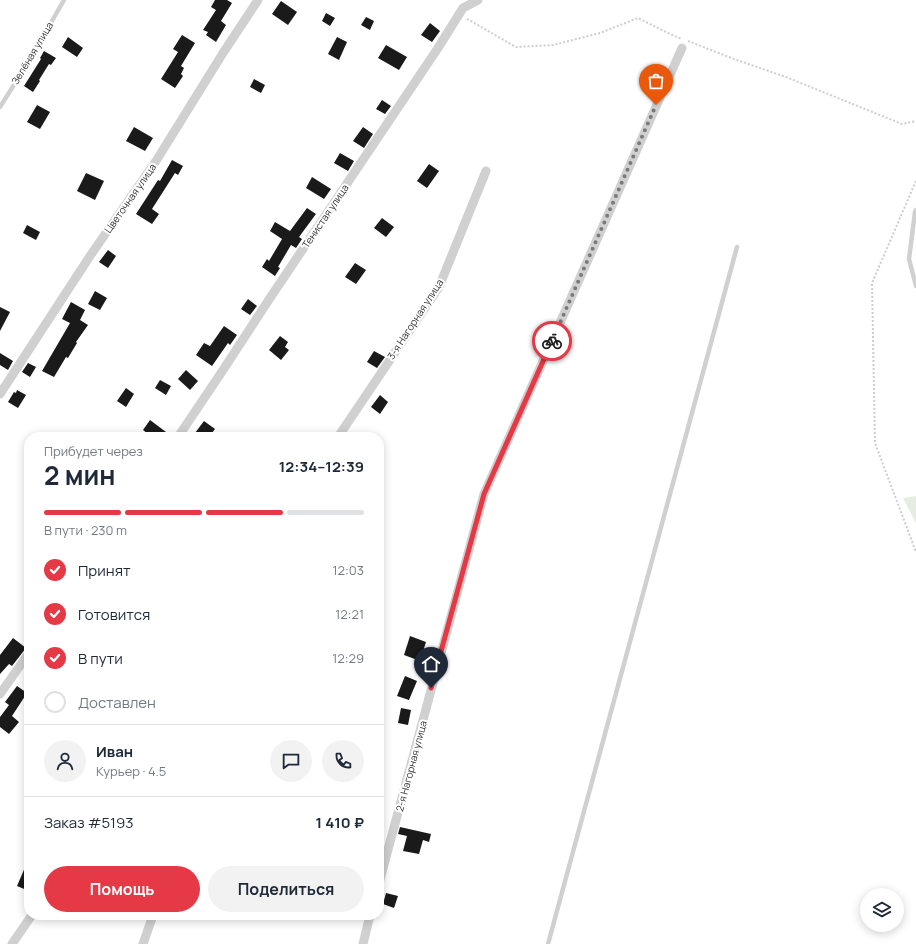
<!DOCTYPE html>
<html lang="ru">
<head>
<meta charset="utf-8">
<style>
	:root { --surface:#fff; --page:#f2f2f3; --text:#1f2937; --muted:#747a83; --line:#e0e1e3; --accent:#e63946 }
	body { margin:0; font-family:Manrope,sans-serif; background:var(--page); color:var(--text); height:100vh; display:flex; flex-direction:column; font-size:15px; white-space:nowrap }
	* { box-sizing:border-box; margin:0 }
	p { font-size:13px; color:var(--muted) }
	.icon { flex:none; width:22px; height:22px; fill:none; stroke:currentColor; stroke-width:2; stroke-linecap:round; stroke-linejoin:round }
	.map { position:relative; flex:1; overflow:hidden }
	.drawer { position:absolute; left:24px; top:432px; width:360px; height:488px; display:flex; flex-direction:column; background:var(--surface); border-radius:16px; box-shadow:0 2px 10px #0003 }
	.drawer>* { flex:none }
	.tools { position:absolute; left:860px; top:888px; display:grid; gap:8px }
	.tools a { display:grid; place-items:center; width:44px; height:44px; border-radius:50%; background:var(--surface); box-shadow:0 2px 10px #0003; font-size:20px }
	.pin { position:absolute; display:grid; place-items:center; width:34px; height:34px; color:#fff; margin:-41px -17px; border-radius:50% 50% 50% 0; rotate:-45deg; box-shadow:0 0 4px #0007 }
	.pin .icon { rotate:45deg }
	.courier { position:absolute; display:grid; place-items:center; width:40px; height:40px; margin:-20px; border:3px solid #e63946; border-radius:50%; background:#fff; color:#222; box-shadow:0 1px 5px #0007 }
	.head em { font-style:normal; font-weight:700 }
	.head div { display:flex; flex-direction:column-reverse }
	.head { display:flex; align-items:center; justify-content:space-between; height:68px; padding:0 20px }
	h1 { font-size:26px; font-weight:700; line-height:30px }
	.bar { display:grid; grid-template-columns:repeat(4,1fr); gap:6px 4px; align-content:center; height:48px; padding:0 20px }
	.bar i { height:5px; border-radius:3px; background:var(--line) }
	.bar .selected { background:var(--accent) }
	.bar p { grid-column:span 4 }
	.line { display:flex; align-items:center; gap:10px; padding:0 20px; border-top:1px solid var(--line) }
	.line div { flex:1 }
	.round { display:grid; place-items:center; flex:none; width:42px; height:42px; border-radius:21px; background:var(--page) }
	ol { padding:0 20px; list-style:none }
	li { display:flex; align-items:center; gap:12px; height:44px }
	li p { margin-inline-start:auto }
	li .icon { padding:4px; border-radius:50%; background:var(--accent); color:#fff; stroke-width:4 }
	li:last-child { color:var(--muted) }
	li i { width:22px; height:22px; border:2px solid var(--line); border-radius:50% }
	.button { display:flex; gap:8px; margin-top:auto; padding:8px 20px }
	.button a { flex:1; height:46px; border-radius:24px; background:var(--accent); color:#fff; font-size:16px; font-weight:700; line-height:46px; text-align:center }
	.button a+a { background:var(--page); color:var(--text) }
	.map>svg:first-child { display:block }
	.green { fill:#e6ecdf }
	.building { fill:#1a1a1a }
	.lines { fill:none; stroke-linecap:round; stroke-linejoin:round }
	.path { stroke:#cdcdcd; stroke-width:2; stroke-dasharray:2 2; stroke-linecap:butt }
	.service { stroke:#d0d0d0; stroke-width:4.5 }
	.minor { stroke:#d0d0d0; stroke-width:9 }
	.done { stroke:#7a7a7a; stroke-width:4; stroke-dasharray:0 7.2 }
	.route { stroke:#e63946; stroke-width:5 }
	.labels { text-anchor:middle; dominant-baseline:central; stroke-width:4; stroke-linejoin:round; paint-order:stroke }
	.street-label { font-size:10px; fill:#333; stroke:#fff }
</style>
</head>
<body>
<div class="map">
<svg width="916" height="944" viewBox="0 0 916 944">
	<rect width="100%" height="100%" fill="#fff"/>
	<polygon class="green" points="916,496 916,523 903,498"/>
	<g class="building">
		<polygon points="215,0 227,0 232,3 221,21 226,25 216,42 206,35 208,32 203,30 216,10 211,7"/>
		<polygon points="281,1 297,12 288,25 272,14"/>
		<polygon points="326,13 335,18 330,26 322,21"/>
		<polygon points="366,17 374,21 370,30 361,25"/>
		<polygon points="430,23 440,31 432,42 421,35"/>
		<polygon points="182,35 195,43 181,66 184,68 181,74 183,76 175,88 161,79 178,52 173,49"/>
		<polygon points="68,37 83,48 77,57 62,47"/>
		<polygon points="337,37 347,42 339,60 328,54"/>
		<polygon points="386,45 407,57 399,70 378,58"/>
		<polygon points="44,51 56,58 51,65 49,64 39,80 40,81 33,92 24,86 41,59 40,58"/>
		<polygon points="254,79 265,85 261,93 250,87"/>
		<polygon points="382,100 391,106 385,114 376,109"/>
		<polygon points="37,105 50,112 40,129 27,122"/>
		<polygon points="134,127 153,138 145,151 126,141"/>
		<polygon points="363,127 373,134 364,148 353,141"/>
		<polygon points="340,153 354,161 348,171 334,163"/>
		<polygon points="172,160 183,166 178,175 175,173 152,209 159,214 152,224 136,214 158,180 160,181"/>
		<polygon points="429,164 439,171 427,188 417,181"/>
		<polygon points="86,173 104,181 95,200 77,191"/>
		<polygon points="312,177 331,189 324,199 306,188"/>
		<polygon points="307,208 316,214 299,237 302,239 296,248 291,245 278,267 280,268 275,276 262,267 267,259 269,261 282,239 270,231 275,222 290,231"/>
		<polygon points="382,218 394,227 386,237 374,228"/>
		<polygon points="27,225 40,232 36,240 23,233"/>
		<polygon points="108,250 116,256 108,268 99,262"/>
		<polygon points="355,263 366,270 356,284 345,277"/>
		<polygon points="95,291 107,298 100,310 88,304"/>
		<polygon points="248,299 257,306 250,315 241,309"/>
		<polygon points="71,302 85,310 80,320 88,325 76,342 77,343 68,358 66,357 54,377 42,371 70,323 62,319"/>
		<polygon points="0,307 10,312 0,331"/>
		<polygon points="224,326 237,335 230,345 228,343 212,366 196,355 204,343 210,346"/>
		<polygon points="280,336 288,342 285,347 289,350 281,360 269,350"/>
		<polygon points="374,351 385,357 377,368 367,362"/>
		<polygon points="0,353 13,361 8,370 0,365"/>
		<polygon points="28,363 36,367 30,377 22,372"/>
		<polygon points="186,370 198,381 190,390 178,379"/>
		<polygon points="160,380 171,386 166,395 155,388"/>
		<polygon points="126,388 134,394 126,407 117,401"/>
		<polygon points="17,390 26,395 18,408 8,402 14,392 16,393"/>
		<polygon points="380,395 388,402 380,414 371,407"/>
		<polygon points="150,420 166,432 162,437 152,437 143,430"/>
		<polygon points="204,421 215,429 209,437 192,437"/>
		<polygon points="410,636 426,642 420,661 404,655"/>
		<polygon points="13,638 26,648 12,666 9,664 0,674 0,655"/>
		<polygon points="405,676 417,681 409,700 397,696"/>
		<polygon points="17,686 27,693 12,716 19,722 9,734 0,727 0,717 9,705 5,702"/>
		<polygon points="401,708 411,710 408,725 398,723"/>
		<polygon points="400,827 431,834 429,842 423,840 419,854 403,851 407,836 398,834"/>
		<polygon points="29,858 29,891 17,886"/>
		<polygon points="386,893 398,896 394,908 383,904"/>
	</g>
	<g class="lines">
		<g class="path">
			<polyline points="467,19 516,47 553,45 600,33 638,18 670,34 682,39"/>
			<polyline points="688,41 734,59 786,77 902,124 916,121"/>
			<polyline points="916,181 872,283 875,443 916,552"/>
		</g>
		<g class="service">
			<polyline points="0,107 32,56 64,0"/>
			<polyline points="916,210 915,212 909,259 916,286"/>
			<polyline points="548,944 737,247"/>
		</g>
		<g class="minor">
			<polyline points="0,394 90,256 156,161 223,53 258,0"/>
			<polyline points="178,437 223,370 268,301 438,48 463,8 478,0"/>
			<polyline points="338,437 439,287 486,171"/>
			<polyline points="0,694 29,653"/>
			<polyline points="379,883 484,494 682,48"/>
			<polyline points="12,944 32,915"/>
			<polyline points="143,944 153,915"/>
			<polyline points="363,944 370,915"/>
		</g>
	</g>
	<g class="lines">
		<polyline class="done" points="552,341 656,105"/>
		<polyline class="route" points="431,688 484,494 552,341"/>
	</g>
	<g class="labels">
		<g class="street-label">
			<text transform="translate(32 53) rotate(-59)">Зелёная улица</text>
			<text transform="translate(130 198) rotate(-55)">Цветочная улица</text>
			<text transform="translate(325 216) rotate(-56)">Тенистая улица</text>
			<text transform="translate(415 319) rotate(-57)">3-я Нагорная улица</text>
			<text transform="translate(411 766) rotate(-75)">2-я Нагорная улица</text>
		</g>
	</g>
</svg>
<div class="tools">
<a><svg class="icon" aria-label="layers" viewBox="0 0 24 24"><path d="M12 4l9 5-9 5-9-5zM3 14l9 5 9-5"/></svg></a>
</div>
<div class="pin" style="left:656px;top:105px;background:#ea580c"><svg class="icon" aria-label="bag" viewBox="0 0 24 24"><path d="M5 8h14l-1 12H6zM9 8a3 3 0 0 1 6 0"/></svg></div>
<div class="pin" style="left:431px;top:688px;background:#1f2937"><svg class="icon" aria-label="home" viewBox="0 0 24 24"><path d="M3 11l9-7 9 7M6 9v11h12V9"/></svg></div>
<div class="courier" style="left:552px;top:341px"><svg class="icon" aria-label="bike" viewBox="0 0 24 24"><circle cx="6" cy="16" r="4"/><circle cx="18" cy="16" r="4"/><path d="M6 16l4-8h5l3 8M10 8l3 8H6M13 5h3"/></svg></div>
<section class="drawer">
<div class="head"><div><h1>2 мин</h1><p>Прибудет через</p></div><em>12:34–12:39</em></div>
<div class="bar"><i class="selected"></i><i class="selected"></i><i class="selected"></i><i></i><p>В пути · 230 m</p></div>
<ol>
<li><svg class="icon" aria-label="check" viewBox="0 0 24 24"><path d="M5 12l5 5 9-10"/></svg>Принят<p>12:03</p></li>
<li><svg class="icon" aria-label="check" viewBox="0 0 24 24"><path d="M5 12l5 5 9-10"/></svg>Готовится<p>12:21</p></li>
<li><svg class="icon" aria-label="check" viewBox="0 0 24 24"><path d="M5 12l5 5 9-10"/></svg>В пути<p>12:29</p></li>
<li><i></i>Доставлен</li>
</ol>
<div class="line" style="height:72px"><a class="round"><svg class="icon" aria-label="person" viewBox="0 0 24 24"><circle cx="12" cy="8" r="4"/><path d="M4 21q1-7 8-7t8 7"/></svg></a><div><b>Иван</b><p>Курьер · 4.5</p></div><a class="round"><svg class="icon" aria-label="chat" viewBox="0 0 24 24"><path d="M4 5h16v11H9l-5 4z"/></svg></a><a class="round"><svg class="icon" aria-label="phone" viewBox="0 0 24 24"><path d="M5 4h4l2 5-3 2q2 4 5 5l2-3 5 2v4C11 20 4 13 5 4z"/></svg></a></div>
<div class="line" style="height:52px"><div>Заказ #5193</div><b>1 410 ₽</b></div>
<div class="button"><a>Помощь</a><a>Поделиться</a></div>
</section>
</div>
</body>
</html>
